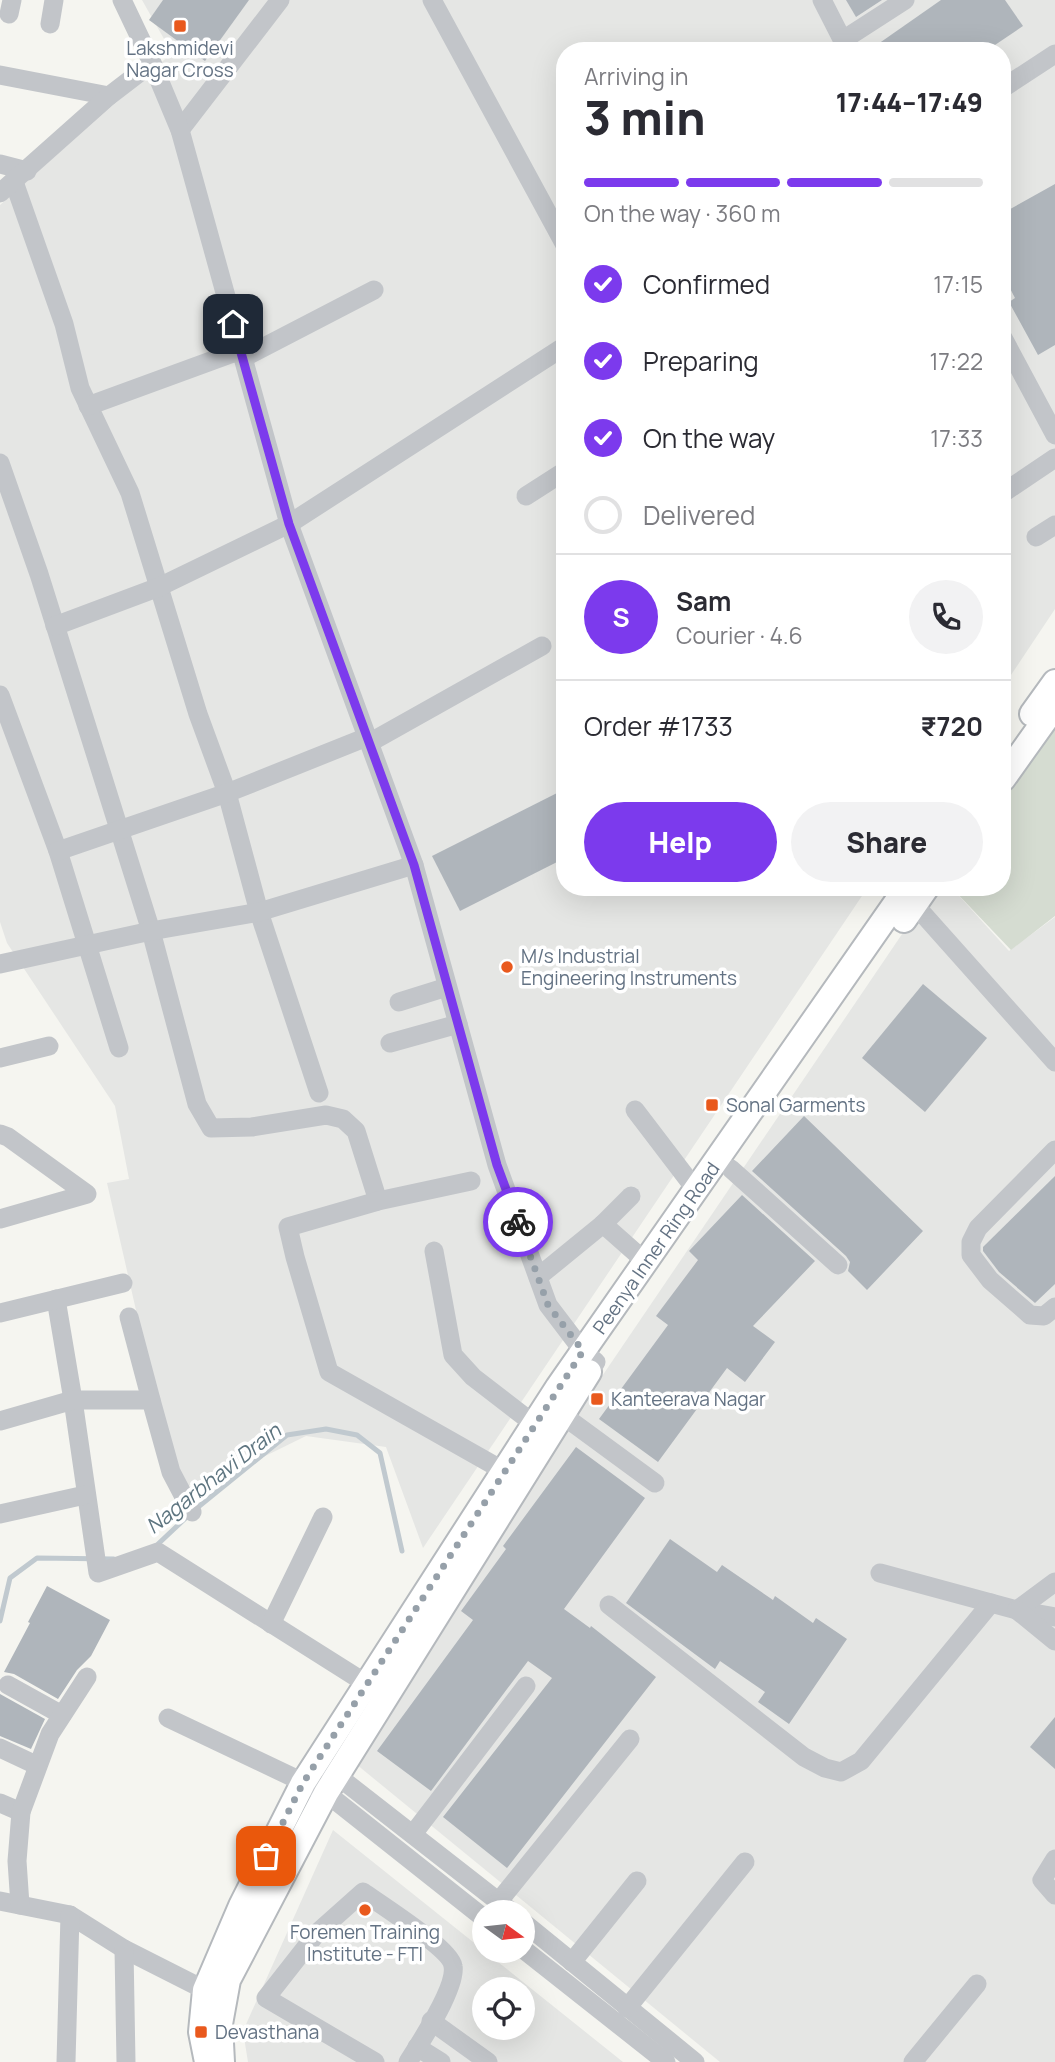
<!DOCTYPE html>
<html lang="en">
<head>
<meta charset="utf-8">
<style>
	:root { --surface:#fff; --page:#f2f2f3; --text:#2b2b33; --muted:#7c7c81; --line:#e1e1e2; --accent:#7c3aed }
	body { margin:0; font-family:Manrope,sans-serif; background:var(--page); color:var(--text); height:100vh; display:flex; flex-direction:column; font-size:26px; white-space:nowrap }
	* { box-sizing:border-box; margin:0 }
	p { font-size:23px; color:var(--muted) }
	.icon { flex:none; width:38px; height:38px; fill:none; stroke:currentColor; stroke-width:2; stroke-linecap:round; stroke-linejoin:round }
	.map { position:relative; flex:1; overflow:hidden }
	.details { position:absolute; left:556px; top:42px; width:455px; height:854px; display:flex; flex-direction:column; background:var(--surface); border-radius:28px; box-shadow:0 7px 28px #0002 }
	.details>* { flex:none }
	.needle { width:46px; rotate:105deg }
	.controls { position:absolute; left:472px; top:1900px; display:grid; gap:14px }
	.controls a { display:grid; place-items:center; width:63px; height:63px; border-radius:50%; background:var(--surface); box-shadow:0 7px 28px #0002; font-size:35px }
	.pin { position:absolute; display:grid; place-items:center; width:60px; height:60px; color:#fff; margin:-30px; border-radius:14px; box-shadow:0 4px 10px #0006 }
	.courier { position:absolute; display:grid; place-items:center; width:70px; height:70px; margin:-35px; border:5px solid #7c3aed; border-radius:50%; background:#fff; color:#222; box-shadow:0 2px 9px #0007 }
	.headline em { font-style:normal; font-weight:800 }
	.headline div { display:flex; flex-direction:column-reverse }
	.headline { display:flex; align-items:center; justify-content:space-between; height:119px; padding:0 28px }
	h1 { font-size:46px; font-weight:800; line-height:52px }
	.bar { display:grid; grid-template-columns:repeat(4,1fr); gap:10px 7px; align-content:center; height:84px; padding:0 28px }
	.bar i { height:9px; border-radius:5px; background:var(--line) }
	.bar .selected { background:var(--accent) }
	.bar p { grid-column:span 4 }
	.line { display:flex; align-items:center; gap:18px; padding:0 28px; border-top:2px solid var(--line) }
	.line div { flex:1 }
	.round { display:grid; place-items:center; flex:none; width:74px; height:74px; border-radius:37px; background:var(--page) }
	ol { padding:0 28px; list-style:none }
	li { display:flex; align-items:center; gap:21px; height:77px }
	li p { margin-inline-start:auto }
	li .icon { padding:7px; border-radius:50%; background:var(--accent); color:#fff; stroke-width:4 }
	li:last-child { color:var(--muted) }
	li i { width:38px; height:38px; border:4px solid var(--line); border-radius:50% }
	.action { display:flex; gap:14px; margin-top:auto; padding:14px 28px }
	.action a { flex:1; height:80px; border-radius:42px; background:var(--accent); color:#fff; font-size:28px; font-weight:800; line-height:80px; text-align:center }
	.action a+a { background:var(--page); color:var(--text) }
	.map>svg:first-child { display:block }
	.built { fill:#e5e6e4; fill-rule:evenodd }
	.green { fill:#d5dcd1 }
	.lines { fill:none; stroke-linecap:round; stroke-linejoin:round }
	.stream { stroke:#c0c9cf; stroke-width:5 }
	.building { fill:#afb5bb }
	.major-casing { stroke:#b5b9bd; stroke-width:28 }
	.minor { stroke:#c2c5c9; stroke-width:19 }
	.major { stroke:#fff; stroke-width:24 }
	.done { stroke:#96a0a9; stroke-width:7; stroke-dasharray:0 12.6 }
	.route { stroke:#7c3aed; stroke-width:9 }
	.poi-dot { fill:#e9591d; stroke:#fff; stroke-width:2.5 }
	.labels { text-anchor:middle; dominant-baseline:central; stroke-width:7; stroke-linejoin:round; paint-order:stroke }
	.poi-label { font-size:19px; fill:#637283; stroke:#fff; text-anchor:start }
	.street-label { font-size:19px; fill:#637283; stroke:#fff }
	.water-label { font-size:21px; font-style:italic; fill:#5e7580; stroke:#fff }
</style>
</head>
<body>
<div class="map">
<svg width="1055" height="2062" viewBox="0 0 1055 2062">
	<rect width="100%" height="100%" fill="#f5f5f0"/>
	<g class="built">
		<polygon points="142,0 1055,0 1055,609 1003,687 1003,51 565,51 565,887 868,887 423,1548 386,1447 306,1436 249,1464 177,1490 107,1183 129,1179 115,1106 7,943 0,922 0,205 172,53"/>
		<polygon points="934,887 951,887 1009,951 1055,917 1055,2062 720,2062 345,1755"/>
		<path d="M333 1830 623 2062H248L243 2031ZM485 1990H523V2028H485Z"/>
	</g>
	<polygon class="green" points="1055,727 1055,916 1011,950 951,887 1003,887 1003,796"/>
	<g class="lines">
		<g class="stream">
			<polyline points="157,1545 192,1512 287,1435 326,1429 357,1435 380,1453 402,1551"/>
			<polyline points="0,1621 10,1578 37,1558 114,1559"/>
		</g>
	</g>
	<g class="building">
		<polygon points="163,0 249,0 205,61 149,20"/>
		<polygon points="846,0 882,0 856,17"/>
		<polygon points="941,0 1005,0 1023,26 986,51 868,51"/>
		<polygon points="1055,184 1055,345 1038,355 1009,302 1015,298 1003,275 1003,213"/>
		<polygon points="565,789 565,858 460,911 432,856"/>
		<polygon points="923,984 987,1038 925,1112 862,1058"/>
		<polygon points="804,1116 923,1231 867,1290 848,1271 850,1262 846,1256 752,1171"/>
		<polygon points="1055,1176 1055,1284 1035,1303 999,1272 983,1251 983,1247"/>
		<polygon points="742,1195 815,1261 753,1326 775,1342 745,1382 727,1368 658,1462 599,1419 668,1325 656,1316 698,1260 689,1251"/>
		<polygon points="576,1447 645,1498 564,1609 590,1628 591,1626 656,1677 507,1868 443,1817 552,1678 528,1661 431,1791 377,1751 473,1620 461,1611 506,1549 503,1546"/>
		<polygon points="670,1539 717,1572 722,1565 773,1600 775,1596 813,1623 816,1618 847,1639 789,1724 758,1702 765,1692 720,1661 715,1669 626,1603"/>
		<polygon points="47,1586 110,1620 91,1656 77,1670 58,1699 14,1674 4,1672 30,1623 28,1622"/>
		<polygon points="0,1694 45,1719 31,1749 0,1736"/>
		<polygon points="1055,1717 1055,1769 1030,1747"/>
	</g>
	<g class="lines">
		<g class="major-casing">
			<g id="major">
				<polyline points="1032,714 1055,682"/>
				<polyline points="1003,779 1055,706"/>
				<polyline points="904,920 927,887"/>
				<polyline points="207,2062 201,2032 205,1990 241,1906 303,1783 558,1387 907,887"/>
				<polyline points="222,2062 220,2024 228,1980 326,1793 589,1372"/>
			</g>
		</g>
		<g class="minor">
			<polyline points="122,0 152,63"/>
			<polyline points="432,0 565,245"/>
			<polyline points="822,0 847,49"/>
			<polyline points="9,14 12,0"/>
			<polyline points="50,24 54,0"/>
			<polyline points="843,40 905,0"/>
			<polyline points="0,75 109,96"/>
			<polyline points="1003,88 1055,54"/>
			<polyline points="180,130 280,0"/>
			<polyline points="0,164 27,171"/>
			<polyline points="14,182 64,324 80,388 130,493 198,714 227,793 259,912 319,1093"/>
			<polyline points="0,193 109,96 152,63 180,130 289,524 414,865 497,1165 548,1305 583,1351 596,1362"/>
			<polyline points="1003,338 1055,435"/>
			<polyline points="243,358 374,290"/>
			<polyline points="88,406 241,350"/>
			<polyline points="0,463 39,574 151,931 197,1104 211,1128 252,1127 326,1115 343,1119 356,1131 378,1201"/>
			<polyline points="1003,493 1055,458"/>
			<polyline points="526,496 565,471"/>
			<polyline points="1036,537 1055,525"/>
			<polyline points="55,626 159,587 289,524 565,346"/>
			<polyline points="0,695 58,851 119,1048"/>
			<polyline points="369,743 542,646"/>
			<polyline points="58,851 227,793 367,737"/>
			<polyline points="907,896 1055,1062"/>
			<polyline points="0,964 151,931 259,912 414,865"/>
			<polyline points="399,1002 447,987"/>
			<polyline points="390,1043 458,1024"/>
			<polyline points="0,1058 49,1046"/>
			<polyline points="635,1110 696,1190"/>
			<polyline points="0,1134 8,1137 87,1194 0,1219"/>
			<polyline points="1055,1150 978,1228 971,1242 971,1255 990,1280 1030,1315 1044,1316 1055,1307"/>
			<polyline points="731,1169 838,1265"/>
			<polyline points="471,1181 378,1201 288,1227 295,1257 329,1372 504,1471"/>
			<polyline points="603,1224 631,1196"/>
			<polyline points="434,1251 453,1355 473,1377 534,1424"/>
			<polyline points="538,1277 603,1224 646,1262"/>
			<polyline points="56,1299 73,1400 98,1573 158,1552 367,1684"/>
			<polyline points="0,1313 123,1283"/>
			<polyline points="129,1317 151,1400"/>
			<polyline points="561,1414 655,1483"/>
			<polyline points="0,1421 73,1400 151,1400 171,1472 192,1512"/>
			<polyline points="0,1514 85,1495"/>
			<polyline points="880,1573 1017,1610 1055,1617"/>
			<polyline points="609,1605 804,1757 825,1768 841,1772 861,1761 991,1603"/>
			<polyline points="1017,1610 1055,1582"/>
			<polyline points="1018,1611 1055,1641"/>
			<polyline points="271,1624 323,1517"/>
			<polyline points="8,1685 62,1715"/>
			<polyline points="168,1718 326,1793 485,1919"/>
			<polyline points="0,1748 36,1765"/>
			<polyline points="326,1767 513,1913"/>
			<polyline points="0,1803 21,1812"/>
			<polyline points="413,1834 526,1686"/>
			<polyline points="1055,1859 1042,1880 1055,1895"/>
			<polyline points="0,1901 70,1915 124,1949 205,1990"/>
			<polyline points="499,1901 630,1739"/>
			<polyline points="20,1905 17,1861 21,1812 50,1734 87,1677"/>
			<polyline points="523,1922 695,2062"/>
			<polyline points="124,1949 126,2062"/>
			<polyline points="523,1949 666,2062"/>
			<polyline points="572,1962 637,1881"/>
			<polyline points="627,2008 745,1862"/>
			<polyline points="431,2021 488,2062"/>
			<polyline points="417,2047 441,2062"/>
			<polyline points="66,2062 70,1915"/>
			<path d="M375 2062 266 1998 317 1933 363 1892C380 1904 451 1949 453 1966 457 1987 420 2043 408 2062"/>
			<polyline points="913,2062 977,1984"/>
		</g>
		<use href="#major" class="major"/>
	</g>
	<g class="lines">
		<polyline class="done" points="266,1856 303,1783 583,1351 548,1305 518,1222"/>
		<polyline class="route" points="233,324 289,524 414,865 497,1165 518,1222"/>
	</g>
	<g class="poi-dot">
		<rect x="173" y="19" width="14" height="14" rx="3.5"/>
		<circle cx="507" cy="967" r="7"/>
		<rect x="705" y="1098" width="14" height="14" rx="3.5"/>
		<rect x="590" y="1392" width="14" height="14" rx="3.5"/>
		<circle cx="365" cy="1910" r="7"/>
		<rect x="194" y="2025" width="14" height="14" rx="3.5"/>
	</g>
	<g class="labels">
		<g class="poi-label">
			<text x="180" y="48" text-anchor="middle">Lakshmidevi<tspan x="180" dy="22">Nagar Cross</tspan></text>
			<text x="521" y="956">M/s Industrial<tspan x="521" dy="22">Engineering Instruments</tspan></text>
			<text x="726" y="1105">Sonal Garments</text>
			<text x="611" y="1399">Kanteerava Nagar</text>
			<text x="365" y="1932" text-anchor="middle">Foremen Training<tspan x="365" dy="22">Institute - FTI</tspan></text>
			<text x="215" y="2032">Devasthana</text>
		</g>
		<g class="street-label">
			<text transform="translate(656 1248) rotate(-55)">Peenya Inner Ring Road</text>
		</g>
		<g class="water-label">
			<text transform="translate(213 1478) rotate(-38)">Nagarbhavi Drain</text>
		</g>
	</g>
</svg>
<div class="controls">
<a><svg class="needle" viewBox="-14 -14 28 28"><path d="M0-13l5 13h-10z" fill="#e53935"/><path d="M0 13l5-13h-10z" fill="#7c7c81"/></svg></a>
<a><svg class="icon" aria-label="locate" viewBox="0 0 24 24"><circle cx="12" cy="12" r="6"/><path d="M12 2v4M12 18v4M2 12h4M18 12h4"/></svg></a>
</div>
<div class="pin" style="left:266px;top:1856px;background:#ea580c"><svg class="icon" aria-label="bag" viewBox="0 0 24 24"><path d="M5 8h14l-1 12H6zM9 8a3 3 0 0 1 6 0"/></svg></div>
<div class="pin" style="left:233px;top:324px;background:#1f2937"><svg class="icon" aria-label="home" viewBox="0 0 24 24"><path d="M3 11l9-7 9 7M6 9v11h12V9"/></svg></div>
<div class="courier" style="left:518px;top:1222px"><svg class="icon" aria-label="bike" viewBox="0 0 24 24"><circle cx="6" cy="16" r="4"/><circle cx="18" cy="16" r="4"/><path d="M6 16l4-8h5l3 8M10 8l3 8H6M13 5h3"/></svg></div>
<section class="details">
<div class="headline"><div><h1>3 min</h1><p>Arriving in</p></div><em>17:44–17:49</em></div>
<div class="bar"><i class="selected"></i><i class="selected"></i><i class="selected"></i><i></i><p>On the way · 360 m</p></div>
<ol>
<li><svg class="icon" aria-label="check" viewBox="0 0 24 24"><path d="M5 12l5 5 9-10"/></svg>Confirmed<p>17:15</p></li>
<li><svg class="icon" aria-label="check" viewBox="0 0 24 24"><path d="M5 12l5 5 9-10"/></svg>Preparing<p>17:22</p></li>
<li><svg class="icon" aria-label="check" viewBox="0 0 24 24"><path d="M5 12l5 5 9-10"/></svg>On the way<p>17:33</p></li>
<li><i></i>Delivered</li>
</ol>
<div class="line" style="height:126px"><b class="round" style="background:var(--accent);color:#fff">S</b><div><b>Sam</b><p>Courier · 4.6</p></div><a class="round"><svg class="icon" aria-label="phone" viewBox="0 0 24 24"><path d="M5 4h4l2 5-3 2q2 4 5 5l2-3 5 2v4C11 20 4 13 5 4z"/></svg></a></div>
<div class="line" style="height:91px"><div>Order #1733</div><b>₹720</b></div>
<div class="action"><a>Help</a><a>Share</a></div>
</section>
</div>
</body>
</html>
